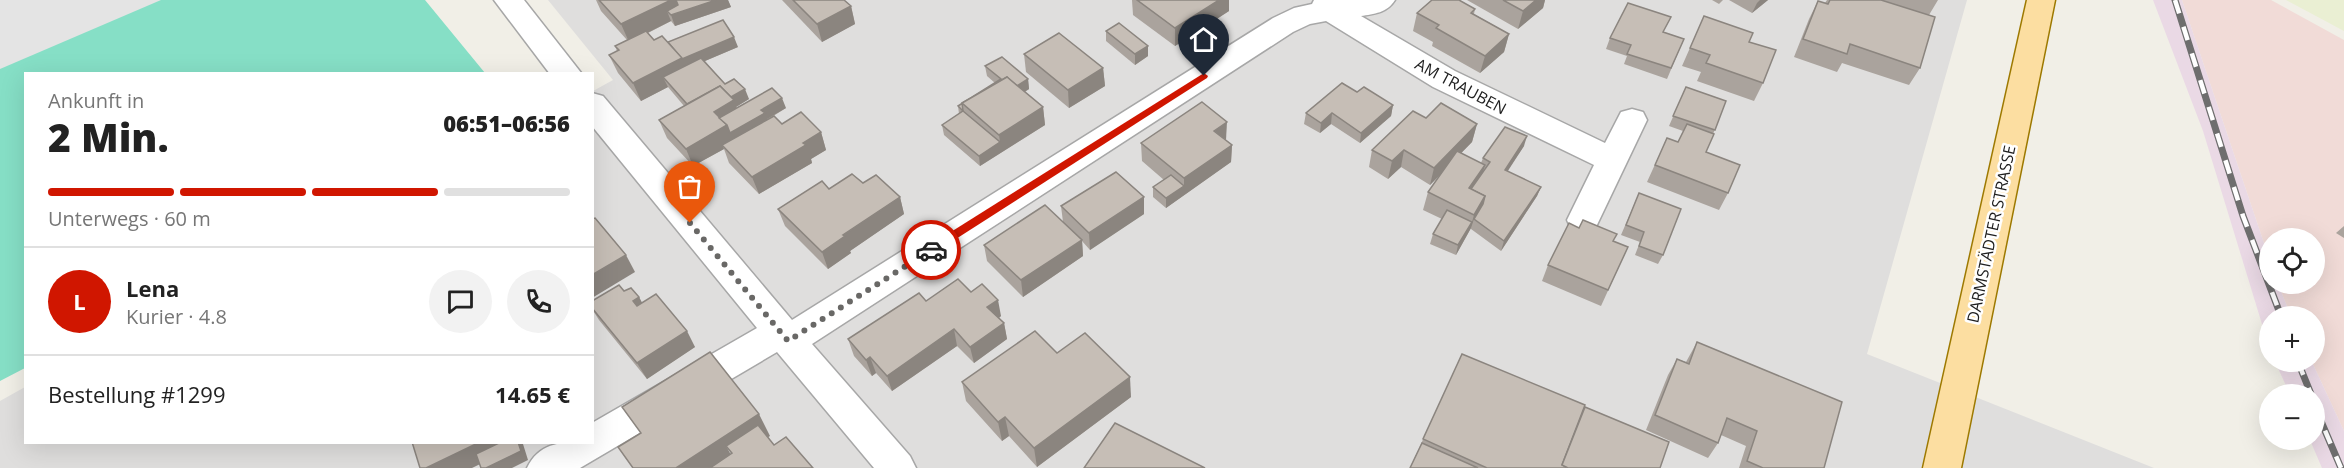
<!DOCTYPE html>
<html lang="de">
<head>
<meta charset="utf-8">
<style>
	:root { --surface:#fff; --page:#f2f2f2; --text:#222; --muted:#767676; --line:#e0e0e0; --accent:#d01600 }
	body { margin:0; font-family:"Open Sans",sans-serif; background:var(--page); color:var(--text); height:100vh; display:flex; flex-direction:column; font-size:22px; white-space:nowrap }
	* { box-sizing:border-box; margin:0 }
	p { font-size:20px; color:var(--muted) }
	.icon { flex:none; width:33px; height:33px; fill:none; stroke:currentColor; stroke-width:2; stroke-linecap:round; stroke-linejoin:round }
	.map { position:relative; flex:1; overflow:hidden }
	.drawer { position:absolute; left:24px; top:72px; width:570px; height:372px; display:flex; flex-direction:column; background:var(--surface); border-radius:0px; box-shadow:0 6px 24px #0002 }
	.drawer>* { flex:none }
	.controls { position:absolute; left:2259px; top:228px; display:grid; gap:12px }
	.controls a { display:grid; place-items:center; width:66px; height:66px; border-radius:50%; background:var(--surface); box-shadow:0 6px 24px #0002; font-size:30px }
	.pin { position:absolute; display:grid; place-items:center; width:51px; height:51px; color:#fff; margin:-62px -26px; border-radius:50% 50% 50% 0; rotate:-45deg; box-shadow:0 0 6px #0007 }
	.pin .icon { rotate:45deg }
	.courier { position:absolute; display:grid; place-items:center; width:60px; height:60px; margin:-30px; border:4px solid #d01600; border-radius:50%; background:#fff; color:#222; box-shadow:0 2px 8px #0007 }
	.overview em { font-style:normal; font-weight:800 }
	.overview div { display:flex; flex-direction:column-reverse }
	.overview { display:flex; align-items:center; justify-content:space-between; height:102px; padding:0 24px }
	h1 { font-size:39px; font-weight:800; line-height:45px }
	.bar { display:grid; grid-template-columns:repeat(4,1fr); gap:9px 6px; align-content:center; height:72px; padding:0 24px }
	.bar i { height:8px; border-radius:4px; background:var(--line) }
	.bar .current { background:var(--accent) }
	.bar p { grid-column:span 4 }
	.line { display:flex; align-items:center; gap:15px; padding:0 24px; border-top:2px solid var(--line) }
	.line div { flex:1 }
	.round { display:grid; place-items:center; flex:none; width:63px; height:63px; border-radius:32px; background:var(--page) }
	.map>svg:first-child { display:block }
	.residential { fill:#dfdedd }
	.commercial { fill:#f1dbd7 }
	.industrial { fill:#ead9e5 }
	.farmland { fill:#eaefd3 }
	.pitch { fill:#86dfc6 }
	.parking { fill:#e4e4e4 }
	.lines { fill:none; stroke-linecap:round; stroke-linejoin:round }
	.minor-casing { stroke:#a7a7a7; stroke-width:3 }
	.major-casing { stroke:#9d7900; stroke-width:3 }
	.minor { fill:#fff; fill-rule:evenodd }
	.major { fill:#fcdea1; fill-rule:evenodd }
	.rail-casing { stroke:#6e6e6e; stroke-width:7 }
	.rail { stroke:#fff; stroke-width:4.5; stroke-dasharray:14; stroke-linecap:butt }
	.wall { fill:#aaa39d }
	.shaded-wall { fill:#8b857f }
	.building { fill:#c6beb6; stroke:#8b857f; stroke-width:1.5 }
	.route { fill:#d01600 }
	.done { stroke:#696866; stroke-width:6; stroke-dasharray:0 10.8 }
	.labels { text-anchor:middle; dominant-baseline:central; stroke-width:5; stroke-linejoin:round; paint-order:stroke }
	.street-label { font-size:16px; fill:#202020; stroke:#fff }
</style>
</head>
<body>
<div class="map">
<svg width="2344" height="468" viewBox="0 0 2344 468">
	<rect width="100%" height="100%" fill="#f1efe7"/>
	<polygon class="residential" points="548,0 1967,0 1867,354 2154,468 0,468 0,401 25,387 26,442 592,442 593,91 613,80"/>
	<polygon class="commercial" points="2182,0 2271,0 2344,40 2344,431 2312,362 2314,362 2314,316 2291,316 2278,284 2314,284 2314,238 2270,238 2269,258"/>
	<g class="industrial">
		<polygon points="2153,0 2182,0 2269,258 2270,284 2278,284 2291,316 2270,316 2269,347 2203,131"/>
		<polygon points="2275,362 2312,362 2344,431 2344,468 2322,468 2310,440 2314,440 2314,394 2290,394"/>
	</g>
	<polygon class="farmland" points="2286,0 2344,0 2344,31"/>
	<polygon class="pitch" points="153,0 425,0 485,73 26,74 25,368 0,381 0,65"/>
	<polygon class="parking" points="0,0 161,0 0,69"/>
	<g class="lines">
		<g class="minor-casing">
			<g id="minor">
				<polygon points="494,0 524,0 582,74 550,74"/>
				<path d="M1314 0H1395C1387 13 1374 14 1361 16L1455 71 1605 143 1621 112 1632 109 1643 112 1647 120 1595 229 1583 233 1571 229 1567 220 1594 165 1433 87 1326 21 1310 24 1293 32 812 344 910 456 916 468H874L777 352 580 468H527C540 440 566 442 592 442V423L757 328 592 126V93L603 96 792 320 1273 18 1294 8 1312 4Z"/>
			</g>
		</g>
		<g class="major-casing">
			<polygon id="major" points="2027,0 2055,0 1961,468 1923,468"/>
		</g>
		<use href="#minor" class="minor"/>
		<use href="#major" class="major"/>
		<g class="rail-casing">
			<g id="rail">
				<polyline points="2175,0 2243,216 2281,316"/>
				<polyline points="2298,362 2311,394"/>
				<polyline points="2314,405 2341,468"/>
			</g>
		</g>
		<use href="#rail" class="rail"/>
	</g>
	<g class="wall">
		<polygon points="596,0 728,0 731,7 675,26 671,21 648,33 654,40 668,42 738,47 705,61 725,84 749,99 736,107 737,108 786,108 767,120 782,124 821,132 826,150 811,159 812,163 759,194 729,163 724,149 693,166 667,138 659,120 684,106 668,87 641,101 618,73 609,55 617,51 615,46 627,40 601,11"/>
		<polygon points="782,0 844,0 851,6 855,24 822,42"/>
		<polygon points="1132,0 1229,0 1229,11 1175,46 1133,15"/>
		<polygon points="1467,0 1545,0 1543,8 1518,29"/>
		<polygon points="1712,0 1723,0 1719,4"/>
		<polygon points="1729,0 1768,0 1752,13"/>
		<polygon points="1827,0 1938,0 1929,15 1920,68 1909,85 1842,63 1837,72 1794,57 1809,19 1818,1 1825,3"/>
		<polygon points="1475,9 1474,14 1509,34 1504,52 1480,73 1432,46 1433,42 1413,31 1417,13"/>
		<polygon points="1704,16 1749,42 1763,83 1754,101 1697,81 1701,72 1682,66"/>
		<polygon points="1106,31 1148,56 1135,65 1106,41"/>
		<polygon points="1664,32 1684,39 1667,79 1624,64 1627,56 1606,49 1610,38"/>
		<polygon points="1024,54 1103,68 1105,86 1069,108 1026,72"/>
		<polygon points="985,66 1028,79 1029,89 1025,92 1043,107 1045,125 980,166 944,135 942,125 959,114 958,106 995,83 987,76"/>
		<polygon points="1686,87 1726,101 1706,152 1728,193 1719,210 1647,182 1667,138 1678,142 1683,131 1669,126"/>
		<polygon points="1357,92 1393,105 1391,116 1360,143 1331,124 1320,133 1304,124 1306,113"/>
		<polygon points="1426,118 1477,124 1472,142 1461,153 1481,163 1483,158 1524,146 1507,171 1541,187 1537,196 1501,251 1471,229 1471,228 1456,255 1430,244 1433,234 1442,219 1423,210 1428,192 1442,173 1430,185 1401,167 1388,179 1369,167 1372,150"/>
		<polygon points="1226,140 1232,145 1231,162 1166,208 1153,197 1153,187 1164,180 1142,161 1141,143"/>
		<polygon points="863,183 900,197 904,214 850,251 851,253 828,269 785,226 778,209 829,189"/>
		<polygon points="1639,193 1663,255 1658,264 1635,255 1640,242 1621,235"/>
		<polygon points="1144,197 1144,214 1090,250 1082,241 1083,256 1023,297 987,261 984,245 1063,222 1061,206"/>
		<polygon points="2344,226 2344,238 2336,233"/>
		<polygon points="1613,241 1628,247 1601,306 1542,281 1548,265"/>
		<polygon points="624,291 639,297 642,303 695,347 647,379 599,320 592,309 592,301"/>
		<polygon points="971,292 1001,316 999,318 1004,323 1007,339 974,363 957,346 892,391 876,373 872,376 854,356 848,339 926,301"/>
		<polygon points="1697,342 1824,468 1739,468 1746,446 1721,435 1718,443 1708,458 1646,430 1668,375 1677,359 1686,362"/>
		<polygon points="1057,353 1131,397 1037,467 1009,436 1002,441 966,401 962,382"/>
		<polygon points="1462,354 1584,408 1660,468 1410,468"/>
	</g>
	<g class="shaded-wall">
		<polygon points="668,0 728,0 731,7 675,26 671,15 667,11 671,21 629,42 621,24"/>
		<polygon points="1219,0 1229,0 1229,11 1175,46 1175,28"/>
		<polygon points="1536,0 1545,0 1543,8 1518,29 1523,11"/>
		<polygon points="1760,0 1768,0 1752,13 1757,3"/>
		<polygon points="851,6 855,24 822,42 817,24"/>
		<polygon points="1509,34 1504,52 1480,73 1485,56"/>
		<polygon points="734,37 738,47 686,69 663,77 668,87 641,101 633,83 682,58"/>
		<polygon points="1148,46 1148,56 1135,65 1135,54"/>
		<polygon points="1103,68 1105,86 1069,108 1068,90"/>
		<polygon points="1028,79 1029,89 1014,98 1013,88"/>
		<polygon points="745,89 749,99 736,107 741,118 761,110 782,98 786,108 767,119 768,123 722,145 724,149 693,166 686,149 714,112 728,99"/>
		<polygon points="1393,105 1391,116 1360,143 1361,133"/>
		<polygon points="1043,107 1045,125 980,166 979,156 1000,142 999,135"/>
		<polygon points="1332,113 1331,124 1320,133 1321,123"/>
		<polygon points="1227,122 1226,140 1214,131"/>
		<polygon points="1477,124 1472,142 1430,185 1434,168"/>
		<polygon points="821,132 826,150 811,159 812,163 759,194 752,177 803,143"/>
		<polygon points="1527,136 1524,146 1502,180 1505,170"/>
		<polygon points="1232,145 1231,162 1166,208 1166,198 1184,186 1184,178"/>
		<polygon points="1404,150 1401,167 1388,179 1392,161"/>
		<polygon points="1485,165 1480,182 1470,197 1469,188"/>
		<polygon points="1541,187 1537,196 1501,251 1504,241"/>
		<polygon points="1485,196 1480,214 1474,219 1471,228 1456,255 1458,245 1472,222 1474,215"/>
		<polygon points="900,197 904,214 850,251 851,253 828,269 822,252 843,235"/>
		<polygon points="1144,197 1144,214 1090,250 1089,233"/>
		<polygon points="1082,240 1083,256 1023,297 1021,280"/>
		<polygon points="626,255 635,272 592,298 592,275"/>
		<polygon points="639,297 648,314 642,318 633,301"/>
		<polygon points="998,300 1001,316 991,324 987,307"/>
		<polygon points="1004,323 1007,339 974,363 970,347"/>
		<polygon points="954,329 957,346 892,391 887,376"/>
		<polygon points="687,331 695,347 647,379 637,363"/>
		<polygon points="870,357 876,373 872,376 866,360"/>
		<polygon points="1130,377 1131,397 1037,467 1034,448"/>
		<polygon points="759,414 770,436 735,459 726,446 734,460 721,468 676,468"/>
		<polygon points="1005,417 1009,436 1002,441 998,422"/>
		<polygon points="480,442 516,442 517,446 472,468 426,468"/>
		<polygon points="518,442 521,442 523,444 528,460 512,468 486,468"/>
	</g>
	<g class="building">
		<polygon points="599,0 671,0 621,24"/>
		<polygon points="676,0 716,0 671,15 667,11 678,5"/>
		<polygon points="793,0 844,0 851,6 817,24"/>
		<polygon points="1137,0 1219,0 1175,28"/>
		<polygon points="1432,0 1459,0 1475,9 1471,13 1509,34 1485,56 1436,28 1439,25 1417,13"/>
		<polygon points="1503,0 1536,0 1523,11"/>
		<polygon points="1830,0 1881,0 1935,17 1920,68 1850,44 1847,54 1803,39 1818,1 1828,4"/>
		<polygon points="1628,3 1671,17 1663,32 1684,39 1671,68 1627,54 1631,45 1610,38"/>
		<polygon points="1704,16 1753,33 1749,42 1776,50 1763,83 1706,63 1710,55 1690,48"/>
		<polygon points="723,20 734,37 682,59 668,42"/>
		<polygon points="1119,23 1148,46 1135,54 1106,31"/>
		<polygon points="646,31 654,40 662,36 682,58 633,83 609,55 619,50 615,46"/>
		<polygon points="1059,33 1103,68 1068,90 1024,54"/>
		<polygon points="1002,57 1028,79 1017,86 1007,77 962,103 963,111 958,106 1001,79 985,66"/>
		<polygon points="701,58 725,84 734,79 745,89 731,97 720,86 687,104 663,77"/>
		<polygon points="1007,77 1043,107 999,135 962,103"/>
		<polygon points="1342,83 1357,92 1364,87 1393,105 1361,133 1332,113 1321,123 1306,113"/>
		<polygon points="720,86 734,100 714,112 727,125 686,149 659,120"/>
		<polygon points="1686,87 1726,101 1715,130 1673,116"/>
		<polygon points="772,88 782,98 761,110 765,113 730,133 727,125 719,118"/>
		<polygon points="1202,102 1227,122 1214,131 1232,145 1184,178 1141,143"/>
		<polygon points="1441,103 1477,124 1434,168 1404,150 1392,161 1372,150 1413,111 1426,118"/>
		<polygon points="963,111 1000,142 979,156 942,125"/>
		<polygon points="801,112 821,132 803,143 806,145 752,177 722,145 774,116 782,124"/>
		<polygon points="1687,124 1714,134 1706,152 1740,165 1728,193 1655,165 1667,138 1678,142"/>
		<polygon points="1505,127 1527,136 1505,170 1541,187 1504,241 1474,219 1483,204 1485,196 1471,189 1490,162 1483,158"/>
		<polygon points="1457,151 1485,165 1469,188 1485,196 1474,215 1428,192"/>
		<polygon points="1116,172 1144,197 1089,233 1061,206"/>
		<polygon points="852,174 863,183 876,175 900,197 843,235 845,236 822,252 778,209 822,181 829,189"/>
		<polygon points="1171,175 1184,186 1166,198 1153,187"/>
		<polygon points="1639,193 1681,209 1663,255 1639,246 1644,232 1626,225"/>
		<polygon points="1045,205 1082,240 1021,280 984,245"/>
		<polygon points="1447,210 1472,222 1458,245 1433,234"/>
		<polygon points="595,218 626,255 592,275 592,219"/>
		<polygon points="1583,220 1617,234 1613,241 1628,247 1608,290 1548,265 1569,223 1579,228"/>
		<polygon points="958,279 971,292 982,284 998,300 987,307 1004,323 970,347 954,329 887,376 870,357 866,360 848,339 919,293 926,301"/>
		<polygon points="619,285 624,291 631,288 639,297 633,301 637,306 656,294 687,331 637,363 592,308 592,301"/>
		<polygon points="1035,331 1057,353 1085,333 1130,377 1034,448 1005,417 998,422 962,382"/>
		<polygon points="1697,342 1842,402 1824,468 1763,468 1747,461 1757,431 1727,418 1718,443 1655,415 1677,359 1689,364"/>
		<polygon points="710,352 759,414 676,468 633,468 618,447 641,433 622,407"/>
		<polygon points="1462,354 1585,405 1562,465 1568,468 1487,468 1423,439"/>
		<polygon points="1585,407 1669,442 1660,468 1568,468 1562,465"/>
		<polygon points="1115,423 1205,468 1084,468"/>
		<polygon points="758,425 774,445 786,437 813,468 710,468 732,453 726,446"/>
		<polygon points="412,442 480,442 426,468 420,468"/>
		<polygon points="501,442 518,442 521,451 486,468 481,468 476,454"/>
		<polygon points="1422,443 1478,468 1410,468"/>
	</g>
	<polygon class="route" points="1204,73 1208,76 1207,78 934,253 927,253 927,247"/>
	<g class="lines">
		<polyline class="done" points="690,223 788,341 931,250"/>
	</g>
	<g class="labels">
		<g class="street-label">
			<text transform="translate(1461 86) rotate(28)">AM TRAUBEN</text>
			<text transform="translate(1991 234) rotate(-78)">DARMSTÄDTER STRASSE</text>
		</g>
	</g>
</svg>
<div class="controls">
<a><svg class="icon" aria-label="locate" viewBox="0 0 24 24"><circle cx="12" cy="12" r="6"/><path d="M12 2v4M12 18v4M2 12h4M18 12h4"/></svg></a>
<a>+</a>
<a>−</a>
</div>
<div class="pin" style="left:690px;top:223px;background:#ea580c"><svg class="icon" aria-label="bag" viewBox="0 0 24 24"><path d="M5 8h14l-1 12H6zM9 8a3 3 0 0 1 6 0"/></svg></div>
<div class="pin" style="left:1204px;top:76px;background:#1f2937"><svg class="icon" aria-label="home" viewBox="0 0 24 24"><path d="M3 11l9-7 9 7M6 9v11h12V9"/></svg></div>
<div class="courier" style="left:931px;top:250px"><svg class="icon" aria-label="car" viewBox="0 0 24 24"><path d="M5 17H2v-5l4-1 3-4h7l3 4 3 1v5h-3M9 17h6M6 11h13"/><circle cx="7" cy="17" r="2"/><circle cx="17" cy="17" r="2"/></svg></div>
<section class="drawer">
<div class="overview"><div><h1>2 Min.</h1><p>Ankunft in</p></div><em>06:51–06:56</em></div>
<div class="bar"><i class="current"></i><i class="current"></i><i class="current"></i><i></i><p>Unterwegs · 60 m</p></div>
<div class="line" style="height:108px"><b class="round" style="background:var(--accent);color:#fff">L</b><div><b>Lena</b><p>Kurier · 4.8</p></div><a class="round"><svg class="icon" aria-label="chat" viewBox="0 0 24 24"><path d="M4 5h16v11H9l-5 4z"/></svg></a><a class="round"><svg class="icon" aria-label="phone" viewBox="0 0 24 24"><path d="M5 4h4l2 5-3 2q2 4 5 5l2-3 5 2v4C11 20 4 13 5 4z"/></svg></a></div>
<div class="line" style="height:78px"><div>Bestellung #1299</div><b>14.65 €</b></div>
</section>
</div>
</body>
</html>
